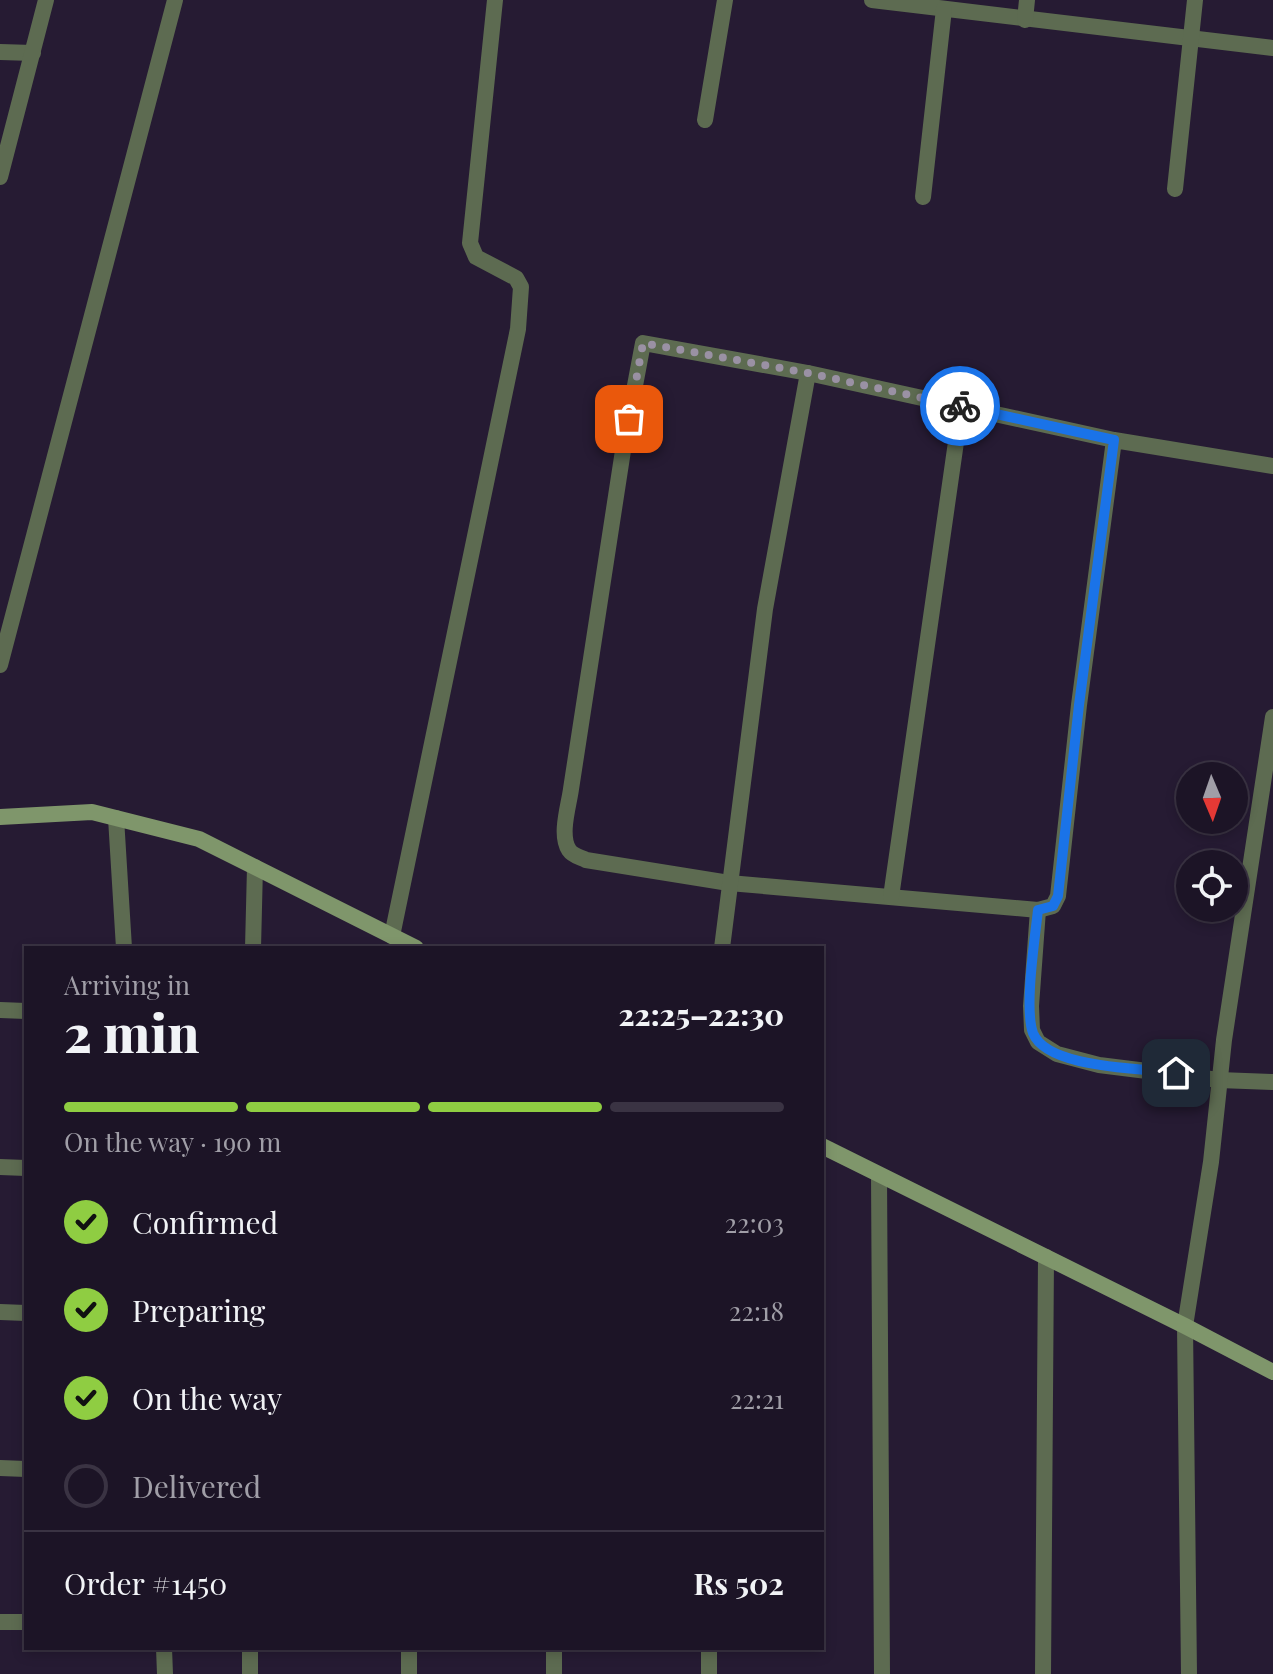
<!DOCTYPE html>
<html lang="en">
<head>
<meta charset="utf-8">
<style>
	:root { --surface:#1c1426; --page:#251d2e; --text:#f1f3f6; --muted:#a09ea7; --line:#3a3343; --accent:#8fcd42 }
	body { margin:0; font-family:"Playfair Display",serif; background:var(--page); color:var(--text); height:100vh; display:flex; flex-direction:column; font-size:30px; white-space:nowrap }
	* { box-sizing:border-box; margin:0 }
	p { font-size:26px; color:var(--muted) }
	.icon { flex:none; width:44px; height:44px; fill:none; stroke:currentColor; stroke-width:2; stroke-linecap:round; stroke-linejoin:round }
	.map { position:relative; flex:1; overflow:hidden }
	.drawer { position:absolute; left:24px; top:946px; width:800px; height:704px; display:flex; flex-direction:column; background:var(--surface); border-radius:0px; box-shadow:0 4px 12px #0003,0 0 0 2px var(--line) }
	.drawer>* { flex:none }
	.needle { width:52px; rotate:178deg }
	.tools { position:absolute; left:1176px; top:762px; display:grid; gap:16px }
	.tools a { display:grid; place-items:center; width:72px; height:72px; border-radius:50%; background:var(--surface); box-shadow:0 4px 12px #0003,0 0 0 2px var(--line); font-size:40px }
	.pin { position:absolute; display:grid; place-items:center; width:68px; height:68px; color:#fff; margin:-34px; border-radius:16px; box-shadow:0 4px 12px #0006 }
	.courier { position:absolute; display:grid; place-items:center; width:80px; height:80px; margin:-40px; border:6px solid #1a73e8; border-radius:50%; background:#fff; color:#222; box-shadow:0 2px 10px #0007 }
	.headline em { font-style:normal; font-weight:800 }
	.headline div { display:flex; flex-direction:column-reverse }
	.headline { display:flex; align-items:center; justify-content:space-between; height:136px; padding:0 40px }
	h1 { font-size:52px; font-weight:800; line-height:60px }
	.bar { display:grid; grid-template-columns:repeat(4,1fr); gap:12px 8px; align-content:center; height:96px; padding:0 40px }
	.bar i { height:10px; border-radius:6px; background:var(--line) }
	.bar .on { background:var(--accent) }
	.bar p { grid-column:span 4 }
	.line { display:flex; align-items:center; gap:20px; padding:0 40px; border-top:2px solid var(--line) }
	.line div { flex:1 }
	ol { padding:0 40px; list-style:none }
	li { display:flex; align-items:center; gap:24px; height:88px }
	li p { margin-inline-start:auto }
	li .icon { padding:8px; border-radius:50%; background:var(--accent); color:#111; stroke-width:4 }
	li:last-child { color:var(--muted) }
	li i { width:44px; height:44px; border:4px solid var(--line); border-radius:50% }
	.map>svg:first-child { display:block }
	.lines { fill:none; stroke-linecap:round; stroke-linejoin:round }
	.street { stroke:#5d6b51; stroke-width:16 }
	.secondary { stroke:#7f966b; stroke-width:16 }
	.done { stroke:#9a91a4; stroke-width:8; stroke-dasharray:0 14.4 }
	.route { stroke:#1a73e8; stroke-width:10 }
</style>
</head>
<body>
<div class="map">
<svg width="1273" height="1674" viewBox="0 0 1273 1674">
	<rect width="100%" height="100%" fill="#261b33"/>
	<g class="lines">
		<g class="street">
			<polyline points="872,0 1273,48"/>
			<polyline points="1025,20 1027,0"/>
			<polyline points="0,52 33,53"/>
			<polyline points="705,120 725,0"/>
			<polyline points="0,177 46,0"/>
			<polyline points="1175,189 1195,0"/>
			<polyline points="923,197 944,9"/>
			<path d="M1114 440 1079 705 1058 896 1053 906 1038 910 729 883 586 860C580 857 573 856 569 850 559 835 569 805 571 789L624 444 643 343 808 373 1114 440 1273 466"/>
			<polyline points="0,665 175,0"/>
			<polyline points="116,818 124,948"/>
			<polyline points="891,897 961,407"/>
			<polyline points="1038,910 1031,1006 1032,1030 1038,1042 1057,1054 1099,1065 1219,1080 1273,1082"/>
			<polyline points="392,936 518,329 521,287 516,278 476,257 470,243 495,0"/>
			<polyline points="253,948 255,867"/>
			<polyline points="722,948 765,609 808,373"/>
			<polyline points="0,1010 26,1011"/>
			<polyline points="0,1167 26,1168"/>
			<polyline points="879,1175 882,1674"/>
			<polyline points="0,1312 26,1313"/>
			<polyline points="0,1468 26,1469"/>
			<polyline points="0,1622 26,1622"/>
			<polyline points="164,1648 165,1674"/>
			<polyline points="409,1648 409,1674"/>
			<polyline points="554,1648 554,1674"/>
			<polyline points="709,1648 709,1674"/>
			<polyline points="250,1674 250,1648"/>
			<polyline points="1043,1674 1046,1257"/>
			<polyline points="1189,1674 1185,1326 1211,1162 1224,1040 1273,717"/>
		</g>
		<g class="secondary">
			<polyline points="0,817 92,812 199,839 416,948"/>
			<polyline points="822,1146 1185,1326 1273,1372"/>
		</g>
	</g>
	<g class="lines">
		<polyline class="done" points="629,419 643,343 808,373 960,406"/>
		<path class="route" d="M960 406 1114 440 1079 705 1058 896 1053 906 1038 910C1035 938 1024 1008 1033 1033 1047 1069 1143 1068 1176 1073"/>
	</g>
</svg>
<div class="tools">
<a><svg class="needle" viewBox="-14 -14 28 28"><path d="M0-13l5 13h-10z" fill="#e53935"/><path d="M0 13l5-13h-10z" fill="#a09ea7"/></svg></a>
<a><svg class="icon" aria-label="locate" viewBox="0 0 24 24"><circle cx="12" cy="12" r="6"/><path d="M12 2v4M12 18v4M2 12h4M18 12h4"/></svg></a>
</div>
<div class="pin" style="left:629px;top:419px;background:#ea580c"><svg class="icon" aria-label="bag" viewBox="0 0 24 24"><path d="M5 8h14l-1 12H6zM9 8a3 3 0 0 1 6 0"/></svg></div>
<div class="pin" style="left:1176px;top:1073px;background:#1f2937"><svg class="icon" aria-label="home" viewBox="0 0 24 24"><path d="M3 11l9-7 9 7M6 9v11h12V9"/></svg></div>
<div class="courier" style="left:960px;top:406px"><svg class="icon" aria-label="bike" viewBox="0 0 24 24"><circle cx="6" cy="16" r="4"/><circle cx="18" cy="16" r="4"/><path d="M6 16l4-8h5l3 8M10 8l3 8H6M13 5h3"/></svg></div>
<section class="drawer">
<div class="headline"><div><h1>2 min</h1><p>Arriving in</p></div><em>22:25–22:30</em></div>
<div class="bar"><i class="on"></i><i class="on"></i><i class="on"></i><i></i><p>On the way · 190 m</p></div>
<ol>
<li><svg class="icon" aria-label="check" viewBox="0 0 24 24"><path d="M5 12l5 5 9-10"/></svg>Confirmed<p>22:03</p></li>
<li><svg class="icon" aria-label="check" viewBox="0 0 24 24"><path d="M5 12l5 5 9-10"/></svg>Preparing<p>22:18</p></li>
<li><svg class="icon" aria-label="check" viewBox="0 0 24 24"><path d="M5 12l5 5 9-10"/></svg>On the way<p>22:21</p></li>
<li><i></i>Delivered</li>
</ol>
<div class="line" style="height:104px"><div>Order #1450</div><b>Rs 502</b></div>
</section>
</div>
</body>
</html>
